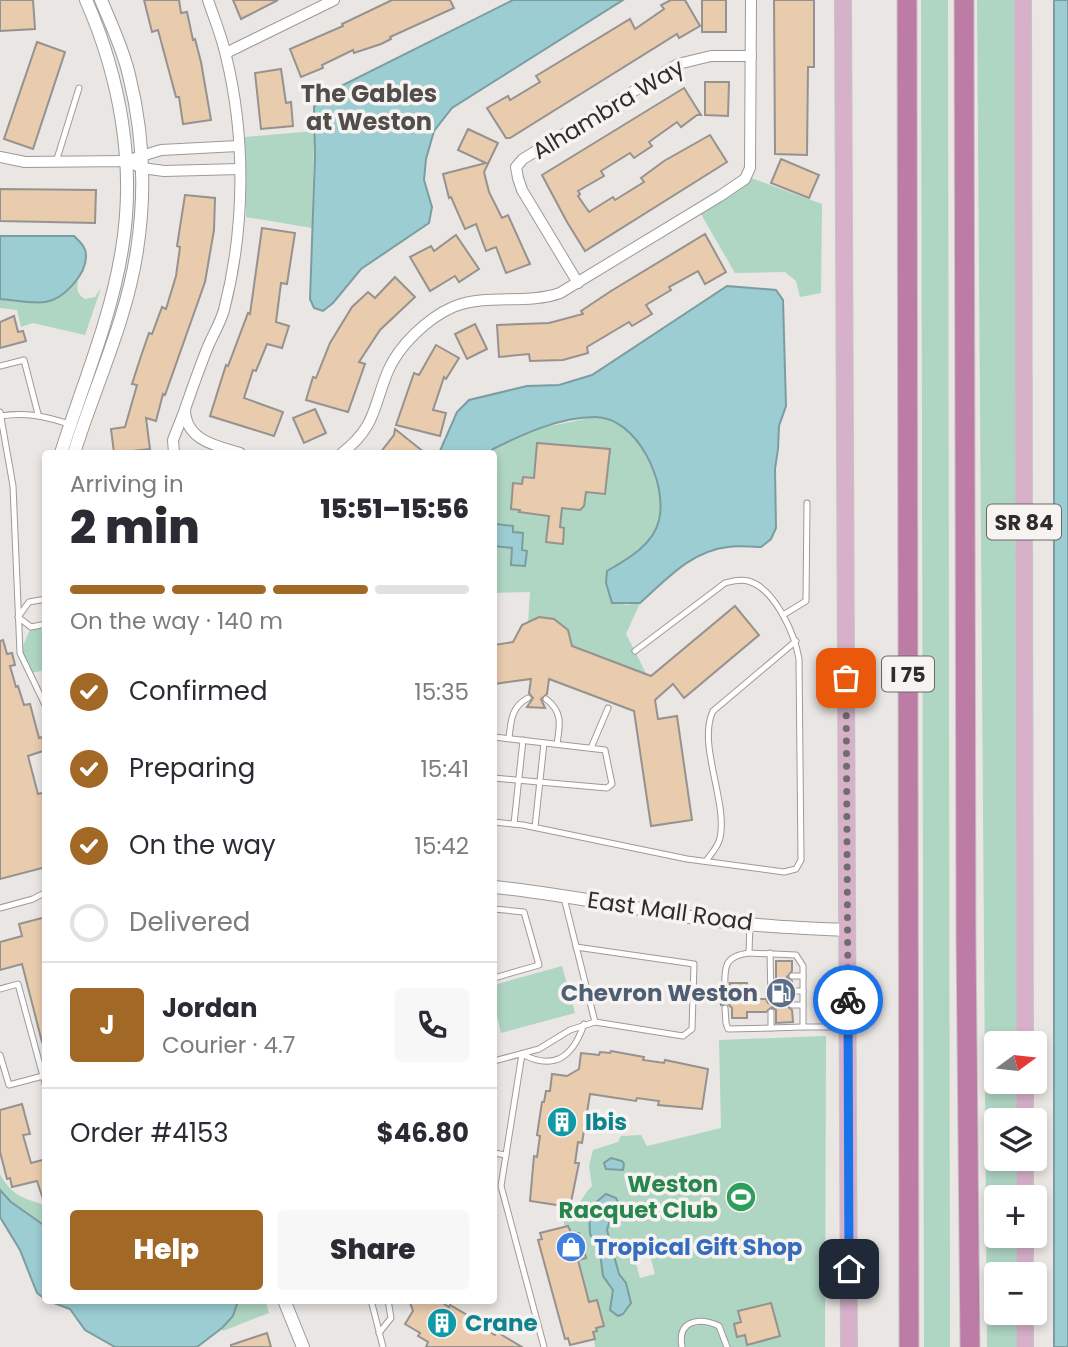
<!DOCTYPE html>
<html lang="en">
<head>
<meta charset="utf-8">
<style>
	:root { --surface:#fff; --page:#f7f7f7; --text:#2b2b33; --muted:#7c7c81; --line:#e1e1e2; --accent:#a16826 }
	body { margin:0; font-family:Poppins,sans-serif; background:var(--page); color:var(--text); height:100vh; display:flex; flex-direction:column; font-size:26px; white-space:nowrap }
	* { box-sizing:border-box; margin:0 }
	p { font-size:23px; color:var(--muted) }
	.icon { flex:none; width:38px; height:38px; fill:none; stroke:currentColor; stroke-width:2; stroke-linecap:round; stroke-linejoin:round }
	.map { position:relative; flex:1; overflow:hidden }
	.side { position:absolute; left:42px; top:450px; width:455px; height:854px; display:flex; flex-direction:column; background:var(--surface); border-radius:7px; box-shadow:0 4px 10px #0003 }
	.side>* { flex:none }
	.needle { width:46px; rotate:75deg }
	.controls { position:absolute; left:984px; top:1031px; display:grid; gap:14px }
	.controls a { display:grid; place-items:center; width:63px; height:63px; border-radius:7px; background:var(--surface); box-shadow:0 4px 10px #0003; font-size:35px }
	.pin { position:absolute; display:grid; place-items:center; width:60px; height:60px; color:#fff; margin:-30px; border-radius:14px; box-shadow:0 4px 10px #0006 }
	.courier { position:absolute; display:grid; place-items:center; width:70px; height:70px; margin:-35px; border:5px solid #1a73e8; border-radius:50%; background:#fff; color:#222; box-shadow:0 2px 9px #0007 }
	.headline em { font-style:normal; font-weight:800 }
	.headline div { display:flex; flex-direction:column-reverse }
	.headline { display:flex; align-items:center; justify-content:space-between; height:119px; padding:0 28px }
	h1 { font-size:46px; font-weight:800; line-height:52px }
	.bar { display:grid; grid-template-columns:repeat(4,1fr); gap:10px 7px; align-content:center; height:84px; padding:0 28px }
	.bar i { height:9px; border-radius:5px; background:var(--line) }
	.bar .active { background:var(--accent) }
	.bar p { grid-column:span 4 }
	.line { display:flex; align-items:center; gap:18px; padding:0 28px; border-top:2px solid var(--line) }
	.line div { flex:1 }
	.round { display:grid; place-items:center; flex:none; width:74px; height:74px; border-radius:7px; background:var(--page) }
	ol { padding:0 28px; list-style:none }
	li { display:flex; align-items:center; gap:21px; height:77px }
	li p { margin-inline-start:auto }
	li .icon { padding:7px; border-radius:50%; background:var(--accent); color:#fff; stroke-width:4 }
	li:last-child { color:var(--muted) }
	li i { width:38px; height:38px; border:4px solid var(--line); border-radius:50% }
	.action { display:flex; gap:14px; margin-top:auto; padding:14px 28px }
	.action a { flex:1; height:80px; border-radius:7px; background:var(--accent); color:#fff; font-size:28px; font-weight:800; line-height:80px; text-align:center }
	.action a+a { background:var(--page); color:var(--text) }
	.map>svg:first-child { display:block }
	.green { fill:#afd5c3; fill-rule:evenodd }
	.water { fill:#9bcdd3; stroke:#7b9da1; stroke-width:2 }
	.building { fill:#e9cbad; stroke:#95928f; stroke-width:2 }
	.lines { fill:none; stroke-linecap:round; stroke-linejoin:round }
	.service-casing { stroke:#9e9a97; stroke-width:7 }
	.minor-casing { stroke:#9e9a97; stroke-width:12 }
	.tertiary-casing { stroke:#9e9a97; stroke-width:14 }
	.primary-casing { stroke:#c5c4c4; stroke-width:18 }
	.motorway-casing { stroke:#c5c4c4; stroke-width:21 }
	.service { stroke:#fff; stroke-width:5 }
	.minor { stroke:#fff; stroke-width:10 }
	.tertiary { stroke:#fff; stroke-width:12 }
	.primary { stroke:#d7b0ca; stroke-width:16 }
	.motorway { stroke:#bc7ca6; stroke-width:19 }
	.done { stroke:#706e6c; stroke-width:7; stroke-dasharray:0 12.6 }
	.route { stroke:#1a73e8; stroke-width:9 }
	.labels { text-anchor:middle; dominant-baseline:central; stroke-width:7; stroke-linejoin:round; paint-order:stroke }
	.shield { fill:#f7f3f0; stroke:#6b6867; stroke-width:2 }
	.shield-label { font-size:21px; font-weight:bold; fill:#2f2d2c }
	.street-label { font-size:23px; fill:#2f2d2c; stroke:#f7f3f0 }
	.service-label { font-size:23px; font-weight:bold; fill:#4e5e75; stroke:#f7f3f0; text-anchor:end }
	.culture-label { font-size:23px; font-weight:bold; fill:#0d838f; stroke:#f7f3f0; text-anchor:start }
	.leisure-label { font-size:23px; font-weight:bold; fill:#27864d; stroke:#f7f3f0; text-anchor:end }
	.shop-label { font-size:23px; font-weight:bold; fill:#366cbe; stroke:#f7f3f0; text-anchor:start }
	.neighbourhood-label { font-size:24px; font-weight:bold; fill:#504d4b; stroke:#f7f3f0 }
</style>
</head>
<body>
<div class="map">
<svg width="1068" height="1347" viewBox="0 0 1068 1347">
	<rect width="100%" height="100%" fill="#eae6e3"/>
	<g class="green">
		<polygon points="921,0 948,0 950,1347 924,1347"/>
		<polygon points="977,0 1015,0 1016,1043 996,1043 996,1082 1016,1082 1017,1120 996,1120 996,1158 1017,1159 1017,1197 996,1197 996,1236 1017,1236 1017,1274 996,1274 996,1312 1017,1313 1017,1347 987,1347"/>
		<polygon points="314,131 312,228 246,217 245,137"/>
		<polygon points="746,176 822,204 821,293 800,297 796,281 785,272 735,273 698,209"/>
		<path d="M78 278C77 288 76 294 85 299L95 297 101 288 85 335 33 323 21 327 17 310 0 308V299C37 301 52 310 78 278Z"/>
		<path d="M595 417C600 418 607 418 611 420 648 436 676 503 651 538 641 552 622 563 608 571L625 605 640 603 626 634 647 675 567 644 570 638 568 630 528 624 530 592 494 593V453H489L493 449 530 430Z"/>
		<polygon points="41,625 45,644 45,670 31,673 20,653 31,627"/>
		<polygon points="562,966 575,1013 501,1033 494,1004 494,985"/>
		<path d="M826 1036 825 1347H595L593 1332 596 1328 604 1325 597 1300 589 1302 588 1299 584 1300 588 1297 580 1268 577 1264 579 1263 578 1260 586 1257 579 1233 572 1235 565 1227 563 1219C577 1213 581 1197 592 1186L589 1166 593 1150 618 1142 621 1136 641 1135 647 1146 721 1128 719 1040ZM646 1240 652 1247 654 1254 651 1259 655 1274 640 1278 631 1245Z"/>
		<path d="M0 1174C12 1196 23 1198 45 1205V1226L11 1202 0 1190Z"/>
		<polygon points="238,1300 265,1300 269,1313 223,1331 222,1328 233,1316"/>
	</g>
	<g class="water">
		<polygon points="513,0 623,0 452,108 434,131 426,159 424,180 432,207 429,223 361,269 333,303 323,311 314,308 310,299 315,156 314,107 327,93"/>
		<rect x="1054" y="0" width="14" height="1347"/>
		<path d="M0 236H74C80 242 86 247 86 255 87 274 63 300 45 302 31 304 14 300 0 299Z"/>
		<path d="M727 286 776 290 783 300 786 406 779 426 778 449 775 469 776 528 771 539 761 547C750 547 739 545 728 547 691 551 666 580 640 603H612L606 583 607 571C628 559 654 544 659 520 668 483 637 417 595 417 560 417 523 434 493 449L489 453H439L457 412 469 400 527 386 559 385 592 375Z"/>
		<polygon points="496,524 513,526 513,532 523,533 522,550 527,551 525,566 511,565 512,548 494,546"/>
		<polygon points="611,1158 622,1161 624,1164 623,1170 606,1169 604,1163"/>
		<polygon points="0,1190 11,1202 45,1226 46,1300 37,1293 20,1250 0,1217"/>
		<polygon points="606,1194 616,1198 621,1208 618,1218 609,1223 607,1230 619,1274 626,1283 631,1303 623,1314 618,1316 610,1310 613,1290 603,1276 600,1253 590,1234 589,1208"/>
		<polygon points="46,1300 238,1300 238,1301 233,1316 222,1328 197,1347 115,1347 85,1330 70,1309"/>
	</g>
	<g class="building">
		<polygon points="0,0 33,0 35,29 0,31"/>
		<polygon points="144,0 179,0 181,13 187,12 193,40 195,39 201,62 211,120 183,124 179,97 176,97 158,30 152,32"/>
		<polygon points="233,0 278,0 241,19"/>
		<polygon points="392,0 450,0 454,8 390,37 391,39 381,44 354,53 353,50 322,65 323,68 301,77 290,49 343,26 342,24"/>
		<polygon points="671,0 685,0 700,26 679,38 677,34 510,138 506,138 487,108 508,96 510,100 540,82 536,76 630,19 635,29 664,9 661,5"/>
		<rect x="702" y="0" width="24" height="32"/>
		<polygon points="774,0 814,0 814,67 808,67 807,155 775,154"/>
		<polygon points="37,42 65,52 33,149 4,139"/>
		<polygon points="281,69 286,103 291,102 293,126 261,129 255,73"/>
		<polygon points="705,82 729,82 728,116 705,115"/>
		<polygon points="684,88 701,115 697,115 681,127 677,122 649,142 652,146 634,158 630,153 601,171 604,176 578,191 580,194 578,196 589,212 613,197 615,200 644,182 641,178 664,161 710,135 727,162 585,251 567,222 542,175"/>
		<polygon points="468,129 498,143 484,172 489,192 502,218 508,215 530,264 506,273 496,247 486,251 476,224 465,229 451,197 449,198 443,174 486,163 458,150"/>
		<polygon points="781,159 819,175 809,198 771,183"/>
		<polygon points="0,189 96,190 95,223 0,221"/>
		<polygon points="185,195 215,198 214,230 205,282 165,395 163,394 156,421 146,418 150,449 114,453 111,429 125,427 137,385 132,384 141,356 149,333 152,334 162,307 166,309 176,276 180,247 177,246"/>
		<polygon points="262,228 295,233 287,284 281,283 276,322 289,326 282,348 267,344 256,371 253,370 244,398 283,412 274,436 210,416 226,365 228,366 248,313 250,314"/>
		<polygon points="705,234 726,272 705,284 698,271 669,287 671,290 646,305 652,314 632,326 629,322 587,347 588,353 563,360 530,361 529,354 499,357 497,325 549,323 583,314 581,311 611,291"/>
		<polygon points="456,235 479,269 459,282 455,276 430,291 410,257 431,246 434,251"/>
		<polygon points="395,277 415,297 380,330 359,362 365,364 348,412 306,400 313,377 316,378 330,343 352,307 368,292 375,298"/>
		<polygon points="14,316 18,332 23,331 26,341 0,348 0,322"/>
		<polygon points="475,324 487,349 467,359 455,334"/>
		<polygon points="436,345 459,358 446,379 444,377 433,410 446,413 440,436 396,425 414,373 419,375"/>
		<polygon points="315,409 326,433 304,443 293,418"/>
		<polygon points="395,429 425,453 380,453 394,435"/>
		<polygon points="537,443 610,449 605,494 586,492 584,506 580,510 562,508 560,527 564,528 563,544 546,542 549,516 519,512 520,510 511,509 513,483 522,484 523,477 534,478"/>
		<polygon points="735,606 759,635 684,698 673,684 655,700 658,719 677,716 692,820 651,826 634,711 549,679 547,694 541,699 545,708 527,707 533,698 529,693 531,679 494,684 494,645 513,642 522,625 539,617 554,619 568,630 572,646 651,676"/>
		<polygon points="3,640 7,654 12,653 15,665 10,666 16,687 18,686 24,705 30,704 39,738 42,737 46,750 28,756 38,794 46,792 46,867 0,879 0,641"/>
		<polygon points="46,917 46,1041 42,1042 22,964 0,970 0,942 22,936 19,924"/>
		<polygon points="776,961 792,961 792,971 787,977 792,981 792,986 787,992 792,996 792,1000 788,1002 787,1006 792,1010 793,1022 776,1023 776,1010 772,1007 766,1012 747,1012 747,1018 732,1018 732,1008 727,1003 721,1005 720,990 724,993 728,992 730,983 747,983 747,999 766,999 768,1003 773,1004 776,999"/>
		<polygon points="611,1051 644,1057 643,1060 664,1063 665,1060 708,1069 702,1109 658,1105 659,1101 637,1098 636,1101 590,1094 582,1143 578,1142 575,1163 579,1163 570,1207 530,1201 534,1156 537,1157 540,1136 537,1135 542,1102 544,1102 546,1091 550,1091 552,1074 567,1076 579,1069 581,1053 599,1055 600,1052 610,1053"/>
		<polygon points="22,1104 30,1134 23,1135 31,1163 46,1159 46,1198 43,1199 37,1181 12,1187 10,1178 7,1179 0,1152 0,1110"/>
		<polygon points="568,1226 572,1235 579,1233 586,1258 578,1260 589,1302 597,1300 604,1326 596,1328 597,1331 593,1332 595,1339 570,1345 568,1338 565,1339 538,1240 542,1239 540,1233"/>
		<polygon points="409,1300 438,1300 449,1307 450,1305 479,1322 477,1325 495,1335 497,1332 522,1347 426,1347 428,1342 418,1336 420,1333 405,1324 413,1311"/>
		<polygon points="771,1303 780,1336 747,1345 745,1335 737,1337 734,1324 741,1322 738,1311"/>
		<polygon points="267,1333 271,1347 231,1347 231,1345"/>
	</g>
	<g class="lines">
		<g class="service-casing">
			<g id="service">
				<polyline points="56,162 79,88"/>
				<polyline points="0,366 24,360 38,414"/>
				<polyline points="0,412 13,486 20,653 46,707"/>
				<path d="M0 416C26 412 44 416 69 424"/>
				<polyline points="46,599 29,602 18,617 31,627 46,624"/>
				<polyline points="783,615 806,601 807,503"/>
				<path d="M546 699C563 712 560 725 557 744"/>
				<polyline points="494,737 605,750 612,784 607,788 494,778"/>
				<path d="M509 738C511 721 511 707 528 698"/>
				<polyline points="591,748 608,708"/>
				<path d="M494 822 523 825 687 859 784 872 796 869 801 860 799 659C795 635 775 588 748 581 740 579 733 581 725 583L635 651"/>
				<polyline points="514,824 523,740"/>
				<polyline points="535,827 544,743"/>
				<path d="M706 861C711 854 718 847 720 838 728 802 697 744 713 711L796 641"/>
				<polyline points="564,898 595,1022"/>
				<polyline points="0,908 33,899 46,892"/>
				<polyline points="494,909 524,912 539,965 494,978"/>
				<polyline points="750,924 749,953 796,955 803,966 803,1027 846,1027"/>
				<polyline points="770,953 771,999"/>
				<polyline points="792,976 803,976"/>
				<path d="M725 988C724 966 725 956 749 953"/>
				<polyline points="0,989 18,984 46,1087"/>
				<polyline points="792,991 803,991"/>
				<polyline points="792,1005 803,1005"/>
				<polyline points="725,1008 726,1023 728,1029 771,1028"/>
				<polyline points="771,1012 771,1028 803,1027"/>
				<polyline points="522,1054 501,1186 544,1347"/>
				<path d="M522 1054C554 1071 573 1057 584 1024"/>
				<polyline points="0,1055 9,1085 43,1076"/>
				<polyline points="494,1061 539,1049 570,1030 595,1022 683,1036 692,1029 694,964 576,947"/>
				<polyline points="494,1153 506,1155"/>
				<polyline points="371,1300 383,1347"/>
				<polyline points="379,1333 391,1318 388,1300"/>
				<path d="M682 1347C677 1320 699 1317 719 1326L727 1347"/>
			</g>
		</g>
		<g class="minor-casing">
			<g id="minor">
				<path d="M208 0C214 18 222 37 226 56 246 137 245 229 224 310 220 324 212 336 207 349 199 369 192 389 185 409 185 440 216 446 240 453"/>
				<polyline points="226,53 334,0"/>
				<polyline points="0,157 25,162 126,161 142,168 164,171 240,169"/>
				<polyline points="135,158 161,150 238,146"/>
				<polyline points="578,283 522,190 518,178 516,167 523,159 678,64 711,56 751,56"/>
				<polyline points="174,453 173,440 184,412"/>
				<path d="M342 453C376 427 373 407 388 371 399 345 428 318 453 307 487 293 526 305 560 293L720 196 745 179 750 168 751 0"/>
			</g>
		</g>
		<g class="tertiary-casing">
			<g id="tertiary">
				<path d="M61 453C82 386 111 319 122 249 136 165 120 77 86 0"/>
				<path d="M74 453C95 386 127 319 137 250 146 192 143 131 129 75 123 49 111 24 101 0"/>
				<path d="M494 887C564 894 634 909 704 919 752 926 800 928 848 930"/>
				<polyline points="284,1300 303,1347"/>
			</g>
		</g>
		<g class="primary-casing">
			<g id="primary">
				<polyline points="843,0 849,1347"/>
				<polyline points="1023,0 1025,1043"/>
				<polyline points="1025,1082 1025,1120"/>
				<polyline points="1025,1158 1025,1197"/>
				<polyline points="1025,1236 1025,1274"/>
				<polyline points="1025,1312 1025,1347"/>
			</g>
		</g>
		<g class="motorway-casing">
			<g id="motorway">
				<polyline points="907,0 909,1347"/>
				<polyline points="964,0 966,939 970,1347"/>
			</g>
		</g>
		<use href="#service" class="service"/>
		<use href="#minor" class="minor"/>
		<use href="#tertiary" class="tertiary"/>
		<use href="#primary" class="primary"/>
		<use href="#motorway" class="motorway"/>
	</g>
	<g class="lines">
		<polyline class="done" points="846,678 848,1000"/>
		<polyline class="route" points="848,1000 849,1269"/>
	</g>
	<defs>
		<g id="fuel-disc" transform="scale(1.575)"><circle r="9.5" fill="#5c6f8a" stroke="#f7f3f0"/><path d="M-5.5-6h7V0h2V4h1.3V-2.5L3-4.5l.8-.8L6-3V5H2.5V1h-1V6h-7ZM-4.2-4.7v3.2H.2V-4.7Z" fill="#fff"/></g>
		<g id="building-disc" transform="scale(1.575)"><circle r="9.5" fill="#0f9aa8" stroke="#f7f3f0"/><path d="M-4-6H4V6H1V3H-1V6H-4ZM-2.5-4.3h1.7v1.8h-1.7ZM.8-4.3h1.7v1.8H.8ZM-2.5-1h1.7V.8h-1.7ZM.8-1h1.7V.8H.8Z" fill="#fff"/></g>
		<g id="stadium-disc" transform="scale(1.575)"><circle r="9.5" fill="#2e9e5b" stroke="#f7f3f0"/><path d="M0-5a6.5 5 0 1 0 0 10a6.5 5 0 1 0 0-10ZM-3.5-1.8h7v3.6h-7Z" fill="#fff"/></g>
		<g id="shop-disc" transform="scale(1.575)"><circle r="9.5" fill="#3f7fe0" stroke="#f7f3f0"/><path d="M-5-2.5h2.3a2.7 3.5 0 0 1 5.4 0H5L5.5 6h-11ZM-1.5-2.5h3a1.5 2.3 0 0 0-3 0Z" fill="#fff"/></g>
	</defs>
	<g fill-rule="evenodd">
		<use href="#fuel-disc" x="781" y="993"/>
		<use href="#building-disc" x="562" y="1122"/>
		<use href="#stadium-disc" x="741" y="1197"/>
		<use href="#shop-disc" x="571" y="1247"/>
		<use href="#building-disc" x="442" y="1323"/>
	</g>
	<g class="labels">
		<g class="shield">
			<rect x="987" y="504.5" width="74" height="35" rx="5"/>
			<rect x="882" y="656.5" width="52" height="35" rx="5"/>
		</g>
		<g class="shield-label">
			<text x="1024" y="522">SR 84</text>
			<text x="908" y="674">I 75</text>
		</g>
		<g class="street-label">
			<text transform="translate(608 109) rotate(-31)">Alhambra Way</text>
			<text transform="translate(670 911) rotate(8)">East Mall Road</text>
		</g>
		<g class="service-label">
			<text x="758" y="993">Chevron Weston</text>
		</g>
		<g class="culture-label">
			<text x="585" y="1122">Ibis</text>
			<text x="465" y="1323">Crane</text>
		</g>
		<g class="leisure-label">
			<text x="718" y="1184">Weston<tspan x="718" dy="26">Racquet Club</tspan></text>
		</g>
		<g class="shop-label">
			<text x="594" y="1247">Tropical Gift Shop</text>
		</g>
		<g class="neighbourhood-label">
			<text x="369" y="93">The Gables<tspan x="369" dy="28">at Weston</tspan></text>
		</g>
	</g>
</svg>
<div class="controls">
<a><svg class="needle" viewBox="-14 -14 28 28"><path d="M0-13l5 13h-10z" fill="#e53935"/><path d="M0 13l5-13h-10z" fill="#7c7c81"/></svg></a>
<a><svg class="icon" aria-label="layers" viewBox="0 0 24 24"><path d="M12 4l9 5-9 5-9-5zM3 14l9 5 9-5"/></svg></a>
<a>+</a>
<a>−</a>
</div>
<div class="pin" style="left:846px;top:678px;background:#ea580c"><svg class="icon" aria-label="bag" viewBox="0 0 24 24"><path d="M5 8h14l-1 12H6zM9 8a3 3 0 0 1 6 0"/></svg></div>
<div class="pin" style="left:849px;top:1269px;background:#1f2937"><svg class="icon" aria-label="home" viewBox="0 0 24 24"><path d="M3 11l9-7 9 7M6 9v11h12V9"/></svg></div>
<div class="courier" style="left:848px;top:1000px"><svg class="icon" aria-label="bike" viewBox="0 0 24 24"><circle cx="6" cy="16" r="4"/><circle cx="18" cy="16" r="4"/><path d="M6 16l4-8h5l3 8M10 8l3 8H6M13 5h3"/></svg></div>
<section class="side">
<div class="headline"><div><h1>2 min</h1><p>Arriving in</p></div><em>15:51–15:56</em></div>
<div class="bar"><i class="active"></i><i class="active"></i><i class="active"></i><i></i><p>On the way · 140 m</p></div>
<ol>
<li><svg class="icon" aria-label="check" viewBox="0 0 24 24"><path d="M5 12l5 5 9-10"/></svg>Confirmed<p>15:35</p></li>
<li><svg class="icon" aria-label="check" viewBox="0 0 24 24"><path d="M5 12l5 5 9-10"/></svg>Preparing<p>15:41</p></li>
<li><svg class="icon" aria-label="check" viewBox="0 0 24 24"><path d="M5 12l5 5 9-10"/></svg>On the way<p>15:42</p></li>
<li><i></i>Delivered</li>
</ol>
<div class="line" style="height:126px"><b class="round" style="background:var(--accent);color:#fff">J</b><div><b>Jordan</b><p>Courier · 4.7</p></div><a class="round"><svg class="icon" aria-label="phone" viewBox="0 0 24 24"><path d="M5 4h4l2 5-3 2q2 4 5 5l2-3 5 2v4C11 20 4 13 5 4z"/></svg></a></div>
<div class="line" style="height:91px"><div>Order #4153</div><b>$46.80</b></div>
<div class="action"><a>Help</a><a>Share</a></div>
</section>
</div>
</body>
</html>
